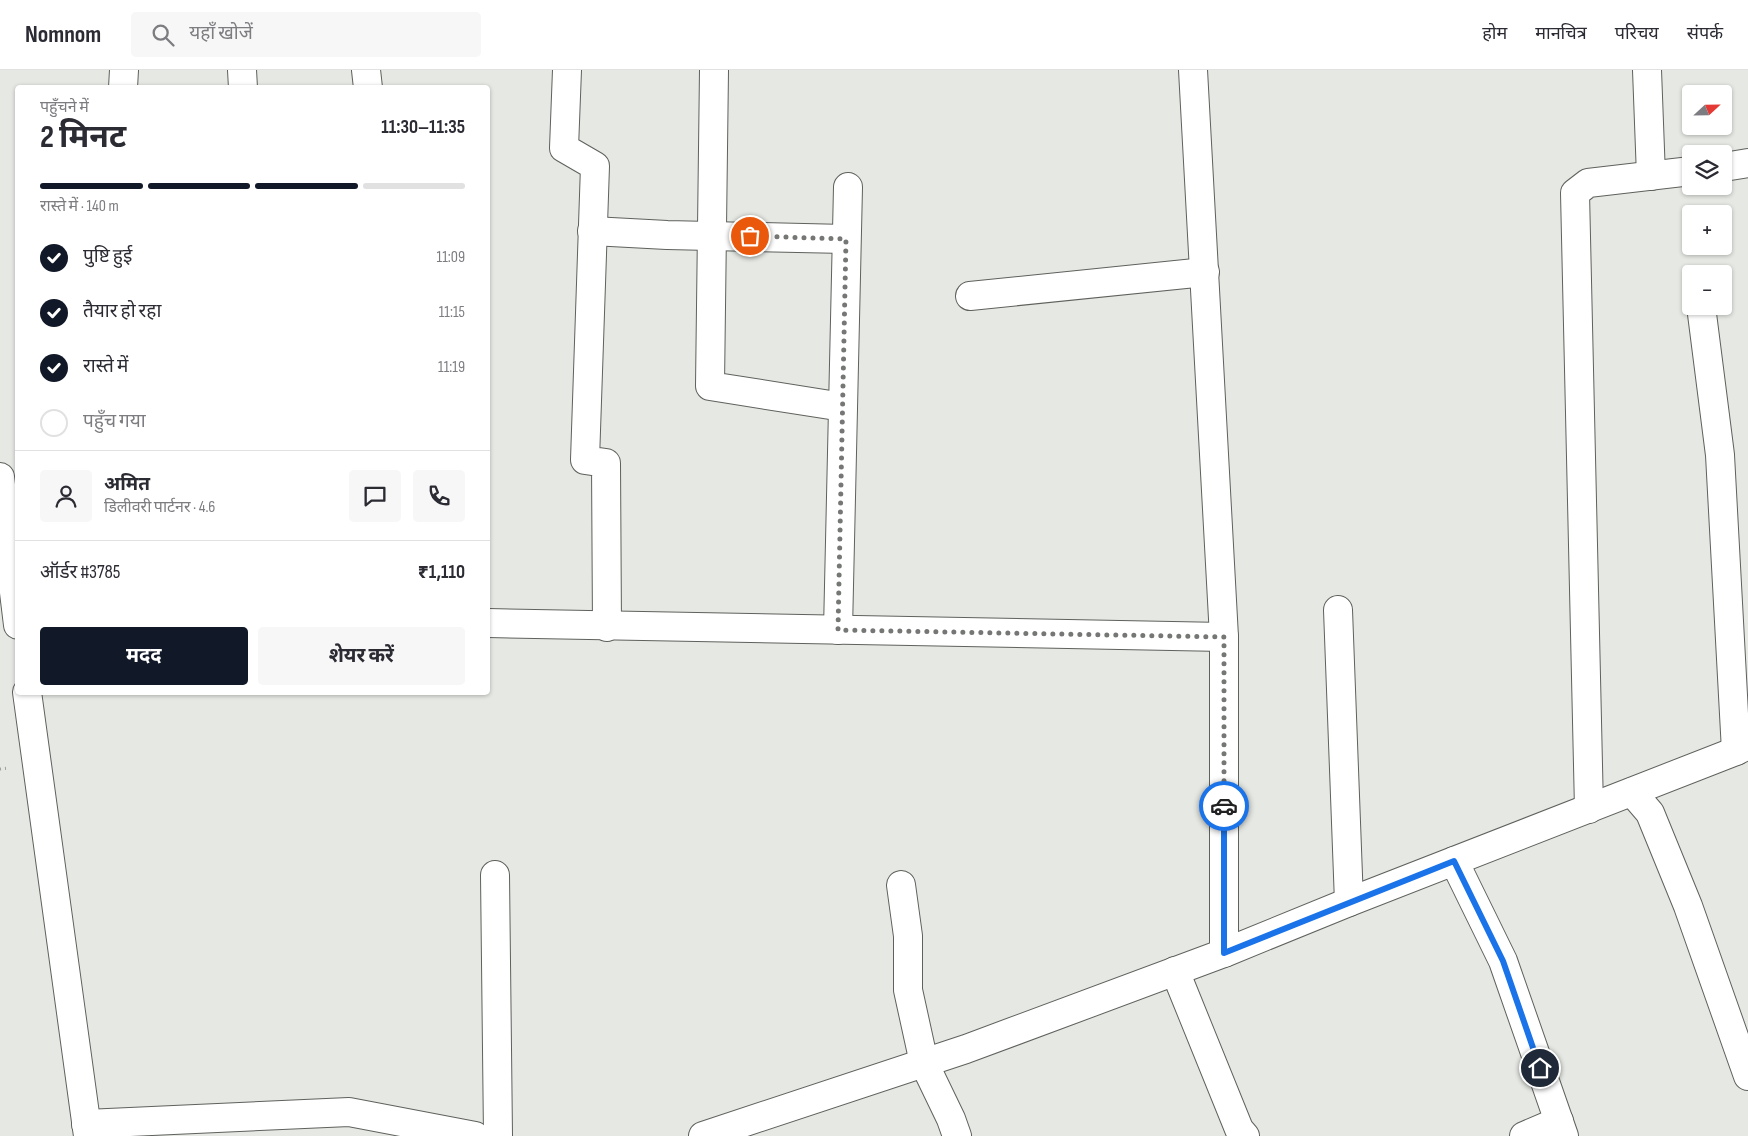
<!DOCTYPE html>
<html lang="hi">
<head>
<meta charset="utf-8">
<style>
	:root { --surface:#fff; --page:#f7f7f7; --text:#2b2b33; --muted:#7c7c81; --line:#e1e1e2; --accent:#111827 }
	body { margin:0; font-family:"Sofia Sans Condensed","Noto Sans Devanagari",sans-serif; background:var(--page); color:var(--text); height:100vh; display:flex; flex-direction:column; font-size:19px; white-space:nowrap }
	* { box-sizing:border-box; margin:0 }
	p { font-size:16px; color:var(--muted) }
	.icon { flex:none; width:28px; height:28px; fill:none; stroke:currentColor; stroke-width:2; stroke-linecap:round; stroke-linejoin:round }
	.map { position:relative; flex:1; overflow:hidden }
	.sheet { position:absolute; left:15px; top:15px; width:475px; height:610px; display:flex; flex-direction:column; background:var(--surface); border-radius:5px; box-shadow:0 1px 4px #0004 }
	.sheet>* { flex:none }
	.needle { width:32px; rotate:68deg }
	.buttons { position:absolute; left:1682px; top:15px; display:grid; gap:10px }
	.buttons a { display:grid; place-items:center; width:50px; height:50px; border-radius:5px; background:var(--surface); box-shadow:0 1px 4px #0004; font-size:25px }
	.pin { position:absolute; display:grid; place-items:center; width:42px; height:42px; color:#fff; margin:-21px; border:2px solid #fff; border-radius:50%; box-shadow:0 1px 5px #0007 }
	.courier { position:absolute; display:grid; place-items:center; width:50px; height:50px; margin:-25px; border:4px solid #1a73e8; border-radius:50%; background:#fff; color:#222; box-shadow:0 1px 6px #0007 }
	.headline em { font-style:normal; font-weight:700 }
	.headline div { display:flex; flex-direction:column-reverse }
	.headline { display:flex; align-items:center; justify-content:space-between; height:85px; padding:0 25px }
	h1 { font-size:32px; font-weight:700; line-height:38px }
	.bar { display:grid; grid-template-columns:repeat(4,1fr); gap:8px 5px; align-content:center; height:60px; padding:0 25px }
	.bar i { height:6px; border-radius:4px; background:var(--line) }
	.bar .active { background:var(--accent) }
	.bar p { grid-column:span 4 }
	.line { display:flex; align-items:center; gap:12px; padding:0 25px; border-top:1px solid var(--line) }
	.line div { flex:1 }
	.round { display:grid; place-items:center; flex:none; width:52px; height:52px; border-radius:5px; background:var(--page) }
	ol { padding:0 25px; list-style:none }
	li { display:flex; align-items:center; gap:15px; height:55px }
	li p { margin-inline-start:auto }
	li .icon { padding:5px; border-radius:50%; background:var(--accent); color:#fff; stroke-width:4 }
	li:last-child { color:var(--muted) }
	li i { width:28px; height:28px; border:2px solid var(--line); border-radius:50% }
	.action { display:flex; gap:10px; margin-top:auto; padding:10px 25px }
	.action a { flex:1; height:58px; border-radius:5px; background:var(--accent); color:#fff; font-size:20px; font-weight:700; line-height:58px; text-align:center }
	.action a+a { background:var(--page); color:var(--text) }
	header { display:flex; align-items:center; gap:30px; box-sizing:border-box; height:70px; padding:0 25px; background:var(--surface); border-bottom:1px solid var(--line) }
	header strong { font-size:24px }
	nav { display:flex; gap:28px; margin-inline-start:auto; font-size:18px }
	.search { width:350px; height:45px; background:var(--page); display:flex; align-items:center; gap:12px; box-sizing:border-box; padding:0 18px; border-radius:5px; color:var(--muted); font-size:19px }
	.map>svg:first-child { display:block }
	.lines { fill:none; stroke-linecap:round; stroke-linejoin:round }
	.street-casing { stroke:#5e615c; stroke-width:30 }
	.path { stroke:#9c9f9b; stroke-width:3; stroke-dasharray:1 4; stroke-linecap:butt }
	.street { stroke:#fff; stroke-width:28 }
	.done { stroke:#757774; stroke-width:5; stroke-dasharray:0 9 }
	.route { stroke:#1a73e8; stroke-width:6 }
</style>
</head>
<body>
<header>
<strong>Nomnom</strong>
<div class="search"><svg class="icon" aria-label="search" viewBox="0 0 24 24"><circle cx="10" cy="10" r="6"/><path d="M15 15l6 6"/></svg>यहाँ खोजें</div>
<nav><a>होम</a><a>मानचित्र</a><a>परिचय</a><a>संपर्क</a></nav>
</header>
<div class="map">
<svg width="1748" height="1066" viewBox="0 0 1748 1066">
	<rect width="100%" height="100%" fill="#e5e8e3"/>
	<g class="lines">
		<g class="street-casing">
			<g id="street">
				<polyline points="242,0 243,18"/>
				<polyline points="366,0 368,18"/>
				<polyline points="567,0 564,78 595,96 585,390 606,393 607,557"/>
				<polyline points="714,0 710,316 843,337"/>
				<polyline points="1193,0 1224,567 1224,883"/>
				<polyline points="1647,0 1651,106"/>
				<polyline points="123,18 124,0"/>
				<polyline points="1724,97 1748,93"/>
				<polyline points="592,161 667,165 846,169"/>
				<polyline points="970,226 1205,202"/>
				<polyline points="1701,236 1720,385 1736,681"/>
				<polyline points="0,407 18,555"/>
				<polyline points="1338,540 1349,832"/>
				<polyline points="488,553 1224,567"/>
				<polyline points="838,560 848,117"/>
				<polyline points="27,622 88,1066"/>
				<polyline points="1632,722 1650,743 1688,836 1748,1006"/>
				<polyline points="1589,739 1575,123 1588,113 1691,101"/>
				<polyline points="1454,791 1503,891 1564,1066"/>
				<polyline points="495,805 498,1066"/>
				<polyline points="901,815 908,866 908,920 924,993 951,1049 957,1066"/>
				<polyline points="1175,901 1239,1059 1245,1066"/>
				<polyline points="86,1054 349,1042 475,1066"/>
				<polyline points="703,1066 966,979 1224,883 1349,832 1736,681 1748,675"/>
				<polyline points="1524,1066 1559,1051"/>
			</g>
		</g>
		<polyline class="path" points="0,699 9,698"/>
		<use href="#street" class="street"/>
	</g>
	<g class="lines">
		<polyline class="done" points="750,166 846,169 838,560 1224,567 1224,736"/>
		<polyline class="route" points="1224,736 1224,883 1454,791 1503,891 1540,998"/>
	</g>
</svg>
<div class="buttons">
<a><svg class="needle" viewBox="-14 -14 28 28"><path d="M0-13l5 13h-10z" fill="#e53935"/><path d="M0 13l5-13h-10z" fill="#7c7c81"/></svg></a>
<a><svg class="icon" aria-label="layers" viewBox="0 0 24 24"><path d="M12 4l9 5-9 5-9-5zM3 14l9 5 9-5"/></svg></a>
<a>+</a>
<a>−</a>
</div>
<div class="pin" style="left:750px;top:166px;background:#ea580c"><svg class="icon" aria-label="bag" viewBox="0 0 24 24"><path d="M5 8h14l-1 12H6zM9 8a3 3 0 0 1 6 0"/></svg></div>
<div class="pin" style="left:1540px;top:998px;background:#1f2937"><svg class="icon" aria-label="home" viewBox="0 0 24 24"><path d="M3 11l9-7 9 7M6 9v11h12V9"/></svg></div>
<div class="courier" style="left:1224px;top:736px"><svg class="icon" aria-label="car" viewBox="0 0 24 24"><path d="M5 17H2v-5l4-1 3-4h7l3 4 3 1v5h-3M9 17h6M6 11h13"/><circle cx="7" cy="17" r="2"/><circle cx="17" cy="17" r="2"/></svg></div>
<section class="sheet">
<div class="headline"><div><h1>2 मिनट</h1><p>पहुँचने में</p></div><em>11:30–11:35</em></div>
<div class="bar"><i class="active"></i><i class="active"></i><i class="active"></i><i></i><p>रास्ते में · 140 m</p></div>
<ol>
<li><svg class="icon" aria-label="check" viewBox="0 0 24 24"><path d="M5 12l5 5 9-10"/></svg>पुष्टि हुई<p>11:09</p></li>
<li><svg class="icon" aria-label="check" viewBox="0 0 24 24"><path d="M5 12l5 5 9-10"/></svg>तैयार हो रहा<p>11:15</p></li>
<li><svg class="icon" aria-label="check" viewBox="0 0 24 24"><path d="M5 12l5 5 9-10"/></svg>रास्ते में<p>11:19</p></li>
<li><i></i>पहुँच गया</li>
</ol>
<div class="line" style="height:90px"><a class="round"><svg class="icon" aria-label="person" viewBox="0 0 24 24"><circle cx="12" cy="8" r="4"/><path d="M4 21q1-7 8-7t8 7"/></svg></a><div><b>अमित</b><p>डिलीवरी पार्टनर · 4.6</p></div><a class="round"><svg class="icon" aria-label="chat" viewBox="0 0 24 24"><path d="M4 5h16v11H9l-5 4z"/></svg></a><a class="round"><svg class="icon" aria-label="phone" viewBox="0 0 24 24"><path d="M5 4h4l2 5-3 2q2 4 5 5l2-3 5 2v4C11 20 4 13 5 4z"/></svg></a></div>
<div class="line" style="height:65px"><div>ऑर्डर #3785</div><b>₹1,110</b></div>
<div class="action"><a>मदद</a><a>शेयर करें</a></div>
</section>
</div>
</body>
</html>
